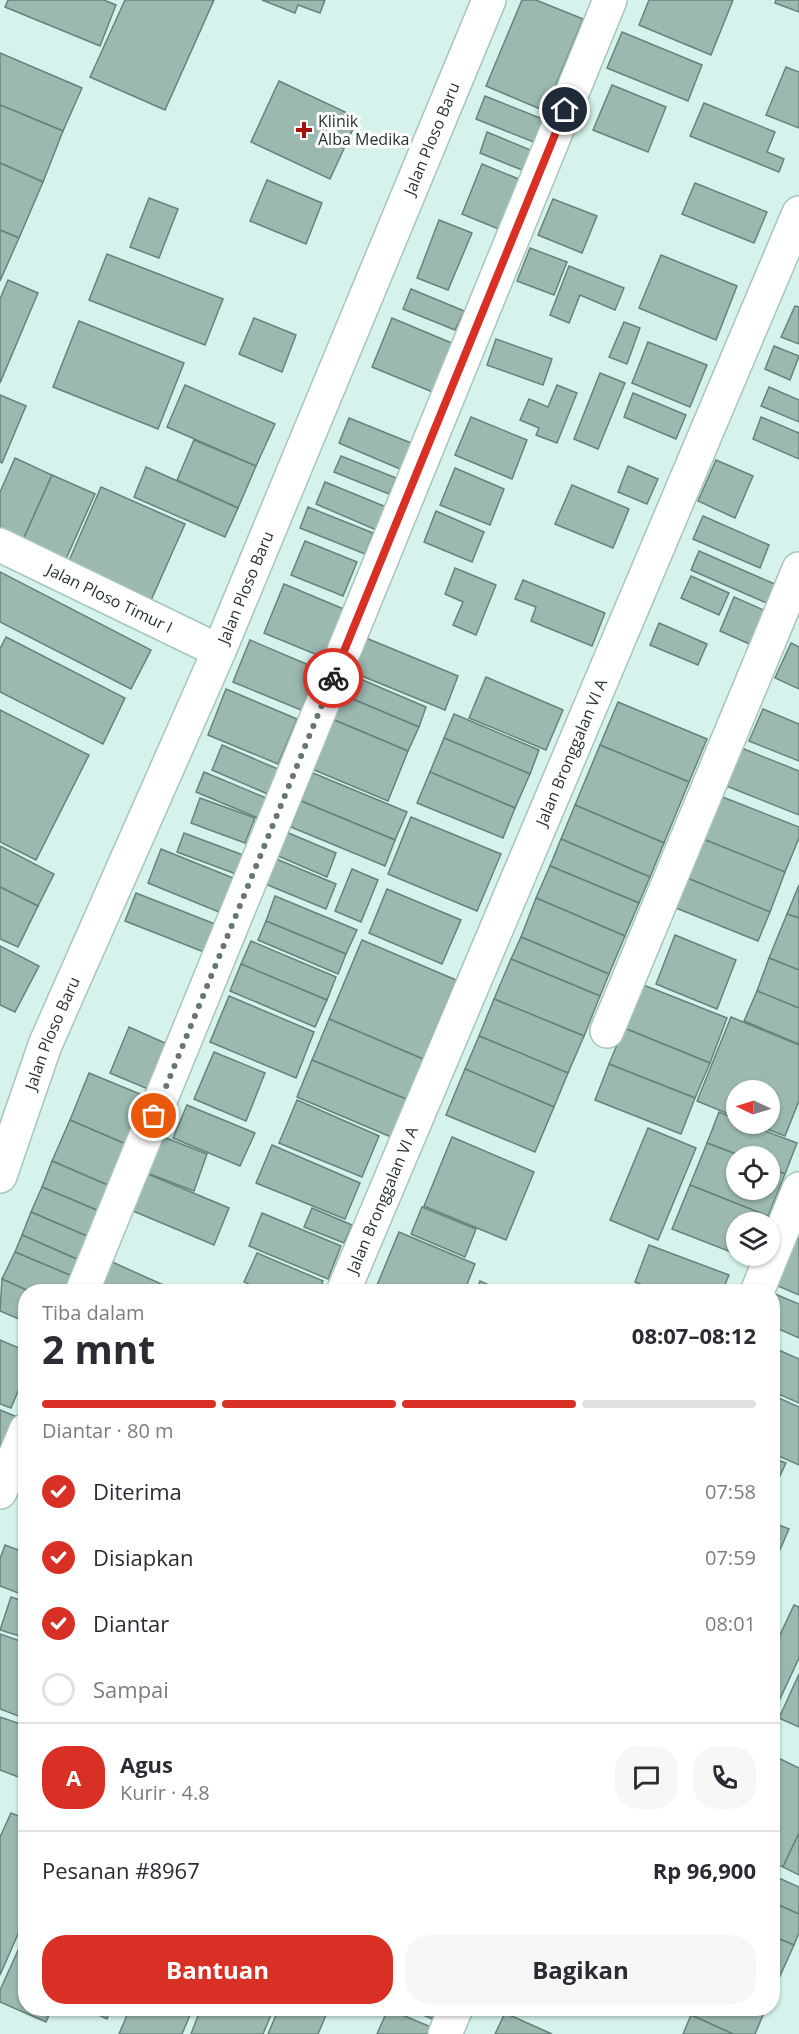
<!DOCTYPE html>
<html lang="id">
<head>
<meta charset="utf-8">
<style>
	:root { --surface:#fff; --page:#f7f7f7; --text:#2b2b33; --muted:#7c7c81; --line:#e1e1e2; --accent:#d93025 }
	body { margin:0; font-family:"Open Sans",sans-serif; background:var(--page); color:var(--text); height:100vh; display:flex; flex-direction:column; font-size:22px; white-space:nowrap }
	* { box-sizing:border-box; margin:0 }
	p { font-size:20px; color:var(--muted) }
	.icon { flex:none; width:33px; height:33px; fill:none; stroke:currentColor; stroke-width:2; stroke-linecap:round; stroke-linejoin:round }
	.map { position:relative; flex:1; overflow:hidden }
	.sheet { position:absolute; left:18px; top:1284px; width:762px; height:732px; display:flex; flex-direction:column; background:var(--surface); border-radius:24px; box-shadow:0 2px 4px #0004 }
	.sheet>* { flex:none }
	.needle { width:39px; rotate:274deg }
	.controls { position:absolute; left:726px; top:1080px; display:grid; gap:12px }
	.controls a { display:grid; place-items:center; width:54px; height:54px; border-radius:50%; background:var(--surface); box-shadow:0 2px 4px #0004; font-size:30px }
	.pin { position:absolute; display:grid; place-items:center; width:51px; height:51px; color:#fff; margin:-26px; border:3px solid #fff; border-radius:50%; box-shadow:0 2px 6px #0007 }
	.courier { position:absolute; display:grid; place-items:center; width:60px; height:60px; margin:-30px; border:4px solid #d93025; border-radius:50%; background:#fff; color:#222; box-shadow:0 2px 8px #0007 }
	.overview em { font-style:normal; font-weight:700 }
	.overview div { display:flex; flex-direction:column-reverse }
	.overview { display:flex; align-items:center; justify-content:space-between; height:102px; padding:0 24px }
	h1 { font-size:39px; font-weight:700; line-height:45px }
	.bar { display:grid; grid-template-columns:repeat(4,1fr); gap:9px 6px; align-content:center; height:72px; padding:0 24px }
	.bar i { height:8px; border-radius:4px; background:var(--line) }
	.bar .active { background:var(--accent) }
	.bar p { grid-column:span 4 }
	.line { display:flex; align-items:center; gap:15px; padding:0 24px; border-top:2px solid var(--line) }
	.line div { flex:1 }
	.round { display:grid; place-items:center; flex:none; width:63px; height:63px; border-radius:24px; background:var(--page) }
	ol { padding:0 24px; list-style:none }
	li { display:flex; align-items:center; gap:18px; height:66px }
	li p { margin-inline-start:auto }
	li .icon { padding:6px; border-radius:50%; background:var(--accent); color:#fff; stroke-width:4 }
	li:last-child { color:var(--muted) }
	li i { width:33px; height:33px; border:3px solid var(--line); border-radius:50% }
	.cta { display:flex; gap:12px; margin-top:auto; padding:12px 24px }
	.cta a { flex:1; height:69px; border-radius:24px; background:var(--accent); color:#fff; font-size:24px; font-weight:700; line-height:69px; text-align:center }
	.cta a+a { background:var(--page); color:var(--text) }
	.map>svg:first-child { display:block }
	.building { fill:#9bb8b1; stroke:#67837c; stroke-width:1.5 }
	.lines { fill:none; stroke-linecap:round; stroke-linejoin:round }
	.street-casing { stroke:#a7c4bd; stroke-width:36 }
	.secondary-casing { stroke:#a7c4bd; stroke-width:36 }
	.street { stroke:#fff; stroke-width:33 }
	.secondary { stroke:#fff; stroke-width:33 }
	.done { stroke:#657772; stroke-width:6; stroke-dasharray:0 10.8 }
	.route { stroke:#d93025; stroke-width:8 }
	.poi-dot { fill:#a6120d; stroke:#fff; stroke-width:2 }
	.labels { text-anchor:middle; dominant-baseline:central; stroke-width:6; stroke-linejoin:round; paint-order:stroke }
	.poi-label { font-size:16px; fill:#283431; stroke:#fff; text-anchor:start }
	.street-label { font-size:16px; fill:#283431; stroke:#fff }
</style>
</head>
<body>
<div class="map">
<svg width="799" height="2034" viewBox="0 0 799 2034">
	<rect width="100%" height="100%" fill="#d5f3ec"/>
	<g class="building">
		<polygon points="8,0 104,0 116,5 100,46 5,7"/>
		<polygon points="125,0 214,0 165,110 90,77"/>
		<polygon points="262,0 325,0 320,13 298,5 295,13"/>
		<polygon points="522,0 536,0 583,19 545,111 486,86"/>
		<polygon points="649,0 733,0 711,55 639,25"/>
		<polygon points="776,0 799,0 799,12 775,3"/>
		<polygon points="622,32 702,65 688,101 607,68"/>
		<polygon points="0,53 82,88 63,131 0,105"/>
		<polygon points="786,67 799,72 799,128 766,115"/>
		<polygon points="279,81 358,118 330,179 251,142"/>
		<polygon points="612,85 666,107 648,152 593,130"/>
		<polygon points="485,96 545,120 536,143 476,119"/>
		<polygon points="704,103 775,132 767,152 784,159 779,172 690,136"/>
		<polygon points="0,105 63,131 43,182 0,163"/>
		<polygon points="487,132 535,152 527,172 480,153"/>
		<polygon points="0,163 43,182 19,238 0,230"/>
		<polygon points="482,164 521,180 501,230 462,214"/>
		<polygon points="267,180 322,203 306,244 250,221"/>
		<polygon points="695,183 767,212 754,243 682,214"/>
		<polygon points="149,198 178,209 159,258 130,247"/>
		<polygon points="553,199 597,216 582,253 538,235"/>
		<polygon points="439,220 472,233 448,290 417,278"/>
		<polygon points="0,230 19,238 0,281"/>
		<polygon points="530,248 567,262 554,295 517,281"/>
		<polygon points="107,254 223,299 205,345 89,300"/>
		<polygon points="661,255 737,286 716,340 639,308"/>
		<polygon points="569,266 624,288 615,310 580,295 569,323 550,315"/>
		<polygon points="8,280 38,293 0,383 0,299"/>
		<polygon points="411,289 464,311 455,330 403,309"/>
		<polygon points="795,306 799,307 799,344 781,337"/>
		<polygon points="254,318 296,335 282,372 239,354"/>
		<polygon points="392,318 454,344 435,393 372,367"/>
		<polygon points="79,321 184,363 158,429 53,387"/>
		<polygon points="624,322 640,328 627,364 609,357"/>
		<polygon points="496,339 552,359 543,385 487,365"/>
		<polygon points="648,342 707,365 690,407 632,383"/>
		<polygon points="774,346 799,356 790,380 765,369"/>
		<polygon points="600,373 625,383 598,449 574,439"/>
		<polygon points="185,385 275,424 256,466 167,427"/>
		<polygon points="557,385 577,393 557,443 536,435 539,428 520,420 529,399 548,407"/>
		<polygon points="769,387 799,400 799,422 761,406"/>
		<polygon points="633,393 686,415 676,439 624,417"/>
		<polygon points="0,395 26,406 2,463 0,462"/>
		<polygon points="471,417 527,440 512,479 455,455"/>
		<polygon points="761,417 799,433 799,459 753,439"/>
		<polygon points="349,418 411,443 400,469 339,443"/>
		<polygon points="194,440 256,466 238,508 177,480"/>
		<polygon points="341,456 396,478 389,494 334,472"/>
		<polygon points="15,458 52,475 23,540 0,530 0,492"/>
		<polygon points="716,460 753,476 735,518 698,501"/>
		<polygon points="628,466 658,479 647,504 618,492"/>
		<polygon points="146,467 238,508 225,537 134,497"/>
		<polygon points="455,468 504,489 490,525 440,505"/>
		<polygon points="52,475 95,494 66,559 23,540"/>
		<polygon points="325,482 391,509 381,532 316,504"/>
		<polygon points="572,485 629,509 613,548 555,524"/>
		<polygon points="101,487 185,524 148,607 65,570"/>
		<polygon points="308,507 373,533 365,554 300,528"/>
		<polygon points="436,511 484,532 472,562 424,542"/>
		<polygon points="703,516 769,545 760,568 693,539"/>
		<polygon points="305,541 357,562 343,596 291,575"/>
		<polygon points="699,551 777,585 769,604 691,570"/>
		<polygon points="455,568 496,585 476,635 453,625 463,602 445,594"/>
		<polygon points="0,572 151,650 131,689 0,622"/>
		<polygon points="691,576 729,593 719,615 681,598"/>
		<polygon points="523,580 605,613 592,646 531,621 536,607 515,599"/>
		<polygon points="284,584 346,610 327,659 264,633"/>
		<polygon points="734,597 768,612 754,646 720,631"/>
		<polygon points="659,623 707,644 698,665 650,645"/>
		<polygon points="6,637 125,698 103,744 0,692 0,649"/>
		<polygon points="366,638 458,676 445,710 352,672"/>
		<polygon points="250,640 318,669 301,710 233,682"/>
		<polygon points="791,643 799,647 799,689 775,678"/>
		<polygon points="351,675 426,707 419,727 343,695"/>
		<polygon points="486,677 563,710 546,750 469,718"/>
		<polygon points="226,689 297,719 278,764 208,735"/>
		<polygon points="343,695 419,727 408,751 332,719"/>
		<polygon points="618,702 707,739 689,782 600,745"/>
		<polygon points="763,709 799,724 799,761 749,741"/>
		<polygon points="0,710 89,755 36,860 0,842"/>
		<polygon points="454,714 539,750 530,774 444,738"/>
		<polygon points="332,719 408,751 388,801 312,769"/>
		<polygon points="444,738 530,774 515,808 430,772"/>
		<polygon points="222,745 280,770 270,795 212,770"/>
		<polygon points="600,745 689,782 664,843 575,805"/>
		<polygon points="739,747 799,771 799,815 724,785"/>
		<polygon points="204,772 266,798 258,818 196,792"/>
		<polygon points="430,772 515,808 503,838 417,803"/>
		<polygon points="313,773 407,812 395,840 301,801"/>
		<polygon points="720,796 799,827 799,838 785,872 703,839"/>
		<polygon points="200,798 255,818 245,843 191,823"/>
		<polygon points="301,801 395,840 385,866 291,827"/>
		<polygon points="575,805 664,843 650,877 561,839"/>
		<polygon points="411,817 501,854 477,911 388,874"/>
		<polygon points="279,829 336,853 327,877 269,852"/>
		<polygon points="184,833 243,855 236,874 177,852"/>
		<polygon points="561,839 650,877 639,903 550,866"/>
		<polygon points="703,839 785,872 770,912 687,878"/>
		<polygon points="0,846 54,874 38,906 0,887"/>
		<polygon points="161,849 238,880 224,914 148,883"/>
		<polygon points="274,858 336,884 326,909 263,883"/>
		<polygon points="550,866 639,903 625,936 536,898"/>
		<polygon points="352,869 378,880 361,922 335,911"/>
		<polygon points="687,878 770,912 758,941 676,908"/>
		<polygon points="799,885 799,918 787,914"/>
		<polygon points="0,887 38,906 18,947 0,939"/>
		<polygon points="387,889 461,920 442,964 369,933"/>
		<polygon points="136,893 215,924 204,952 125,921"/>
		<polygon points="275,896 357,930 346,954 266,921"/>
		<polygon points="536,898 625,936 609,974 521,937"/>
		<polygon points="787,914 799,918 799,970 769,958"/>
		<polygon points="266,921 346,954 338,974 258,940"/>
		<polygon points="675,935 736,960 717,1009 656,984"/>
		<polygon points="521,937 609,974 600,996 511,959"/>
		<polygon points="362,940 456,980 423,1059 329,1019"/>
		<polygon points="251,941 336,977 327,1000 241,964"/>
		<polygon points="0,946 39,966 15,1012 0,1005"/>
		<polygon points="769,958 799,970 799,1008 757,991"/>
		<polygon points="511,959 600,996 584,1036 494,999"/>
		<polygon points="241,964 327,1000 315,1027 230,991"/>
		<polygon points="641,984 727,1018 710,1063 624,1028"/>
		<polygon points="757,991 799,1008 799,1044 744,1021"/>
		<polygon points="229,996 314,1032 296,1078 210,1042"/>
		<polygon points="494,999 584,1036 568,1073 479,1036"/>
		<polygon points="731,1017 799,1045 799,1101 785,1136 754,1124 770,1124 770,1090 736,1090 736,1117 697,1101"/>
		<polygon points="329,1019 423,1059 406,1099 312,1060"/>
		<polygon points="129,1027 167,1044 148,1089 110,1073"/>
		<polygon points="624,1028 710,1063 695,1098 609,1064"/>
		<polygon points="479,1036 568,1073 554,1107 465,1069"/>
		<polygon points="214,1052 265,1073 246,1121 194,1099"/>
		<polygon points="312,1060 406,1099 391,1137 297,1097"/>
		<polygon points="609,1064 695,1098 681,1134 595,1100"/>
		<polygon points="465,1069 554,1107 535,1152 446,1115"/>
		<polygon points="89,1073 147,1097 128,1145 70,1120"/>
		<polygon points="297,1100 379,1136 362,1177 279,1143"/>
		<polygon points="187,1105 255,1133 240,1166 173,1138"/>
		<polygon points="719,1112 736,1119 736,1124 747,1124 797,1143 785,1174 770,1168 770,1156 741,1156 707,1143"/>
		<polygon points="70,1120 128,1145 110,1186 52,1161"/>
		<polygon points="648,1128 696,1148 658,1240 610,1220"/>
		<polygon points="161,1136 207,1154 194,1191 147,1173"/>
		<polygon points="452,1137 534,1172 506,1240 424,1206"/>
		<polygon points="707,1143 741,1156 736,1156 736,1190 770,1190 770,1168 785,1174 768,1216 690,1185"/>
		<polygon points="272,1145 360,1183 345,1219 256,1183"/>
		<polygon points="52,1161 110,1186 99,1211 42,1187"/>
		<polygon points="141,1171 229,1208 214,1245 126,1208"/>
		<polygon points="690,1185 768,1216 766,1222 736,1222 736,1254 672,1229"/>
		<polygon points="42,1187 99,1211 89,1237 31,1212"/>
		<polygon points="422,1207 476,1229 465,1257 411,1234"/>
		<polygon points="312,1208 352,1225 344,1243 304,1227"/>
		<polygon points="31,1212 89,1237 79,1260 22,1235"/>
		<polygon points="262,1213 341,1246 328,1279 249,1246"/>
		<polygon points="399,1232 475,1264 464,1292 375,1290"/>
		<polygon points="22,1235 79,1260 72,1276 15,1252"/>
		<polygon points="797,1237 799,1238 799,1295 776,1285"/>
		<polygon points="649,1245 729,1275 722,1292 659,1292 635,1282"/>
		<polygon points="15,1252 72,1276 65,1292 31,1292 2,1279"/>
		<polygon points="257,1253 323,1281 319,1292 266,1292 244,1282"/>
		<polygon points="110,1261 179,1292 97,1292"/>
		<polygon points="2,1279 31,1292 26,1292 26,1322 0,1311"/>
		<polygon points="480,1281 504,1292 476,1292"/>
		<polygon points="775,1294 799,1304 799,1338 772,1326"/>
		<polygon points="0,1340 26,1351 26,1372 11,1408 0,1404"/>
		<polygon points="774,1348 799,1359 799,1403 772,1391"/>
		<polygon points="772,1395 799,1407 799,1465 772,1453"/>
		<polygon points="0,1410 22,1419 0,1461"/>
		<polygon points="772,1458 786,1463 772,1493"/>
		<polygon points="772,1522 789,1529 772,1568"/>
		<polygon points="5,1545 26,1553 26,1596 0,1586 0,1559"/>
		<polygon points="11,1597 26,1602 26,1638 0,1630"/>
		<polygon points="794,1605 799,1607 799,1658 779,1701 772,1698 772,1652"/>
		<polygon points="0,1634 26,1643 26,1719 0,1709"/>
		<polygon points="799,1674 799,1727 779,1718"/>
		<polygon points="0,1717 26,1726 26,1764 21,1778 0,1770"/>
		<polygon points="772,1755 799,1768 799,1833 783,1867 772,1862"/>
		<polygon points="11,1813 26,1819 26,1916 0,1975 0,1837"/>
		<polygon points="799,1833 799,1875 783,1867"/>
		<polygon points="772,1875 799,1887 799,1914 772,1902"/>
		<polygon points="772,1902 799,1914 799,1933 794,1945 772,1936"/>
		<polygon points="26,1933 26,2008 52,2008 46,2022 0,2002 0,1990"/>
		<polygon points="772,1936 794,1945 780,1976 772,1972"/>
		<polygon points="84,2008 111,2008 107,2019"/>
		<polygon points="130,2008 193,2008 182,2034 119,2034"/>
		<polygon points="201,2008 274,2008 263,2034 191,2034"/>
		<polygon points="279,2008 329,2008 318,2034 268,2034"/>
		<polygon points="407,2008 445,2008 439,2022"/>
		<polygon points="694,2008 766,2008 755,2034 733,2034 691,2015"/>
		<polygon points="388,2009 438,2030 437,2034 377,2034"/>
		<polygon points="505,2013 552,2034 495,2034"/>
		<polygon points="691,2015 733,2034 683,2034"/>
	</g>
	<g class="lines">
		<g class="street-casing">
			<g id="street">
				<path id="s1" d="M0 545 219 651"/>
				<polyline points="607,1031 799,569"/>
				<polyline points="82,1292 610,0"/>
				<path id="s2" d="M343 1292 799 213"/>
				<polyline points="757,1292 799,1189"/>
				<polyline points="0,1492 26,1430"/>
				<polyline points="445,2034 456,2008"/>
			</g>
		</g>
		<g class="secondary-casing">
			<g id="secondary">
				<path id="s3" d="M0 1176 45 1045 219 651 489 0"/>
			</g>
		</g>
		<use href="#street" class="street"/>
		<use href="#secondary" class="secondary"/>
	</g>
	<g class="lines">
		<polyline class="done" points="154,1116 333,678"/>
		<polyline class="route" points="333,678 565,110"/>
	</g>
	<path class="poi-dot" d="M301 121h6v6h6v6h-6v6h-6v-6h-6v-6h6z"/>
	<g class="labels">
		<g class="poi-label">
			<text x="318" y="121">Klinik<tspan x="318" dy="18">Alba Medika</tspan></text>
		</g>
		<g class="street-label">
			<text stroke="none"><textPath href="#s3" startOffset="1124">Jalan Ploso Baru</textPath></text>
			<text stroke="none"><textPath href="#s3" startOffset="638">Jalan Ploso Baru</textPath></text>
			<text stroke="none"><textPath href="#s1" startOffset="122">Jalan Ploso Timur I</textPath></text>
			<text stroke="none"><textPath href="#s2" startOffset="586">Jalan Bronggalan VI A</textPath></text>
			<text stroke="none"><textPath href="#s3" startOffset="152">Jalan Ploso Baru</textPath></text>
			<text stroke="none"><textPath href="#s2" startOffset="100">Jalan Bronggalan VI A</textPath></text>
		</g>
	</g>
</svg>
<div class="controls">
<a><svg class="needle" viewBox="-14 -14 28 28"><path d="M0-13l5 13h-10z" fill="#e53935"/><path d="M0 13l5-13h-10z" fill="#7c7c81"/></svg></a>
<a><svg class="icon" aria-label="locate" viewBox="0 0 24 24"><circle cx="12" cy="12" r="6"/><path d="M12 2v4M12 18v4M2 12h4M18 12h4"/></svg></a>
<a><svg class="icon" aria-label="layers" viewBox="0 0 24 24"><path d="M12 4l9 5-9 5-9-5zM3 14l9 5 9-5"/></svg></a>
</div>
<div class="pin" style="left:154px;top:1116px;background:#ea580c"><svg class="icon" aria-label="bag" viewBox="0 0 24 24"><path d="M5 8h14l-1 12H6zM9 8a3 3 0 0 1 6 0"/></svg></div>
<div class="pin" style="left:565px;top:110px;background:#1f2937"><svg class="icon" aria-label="home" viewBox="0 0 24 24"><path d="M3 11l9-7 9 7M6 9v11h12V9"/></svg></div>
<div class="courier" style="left:333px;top:678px"><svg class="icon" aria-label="bike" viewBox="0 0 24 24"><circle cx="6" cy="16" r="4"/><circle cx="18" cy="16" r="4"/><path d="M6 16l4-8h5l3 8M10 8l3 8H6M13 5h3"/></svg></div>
<section class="sheet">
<div class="overview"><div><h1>2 mnt</h1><p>Tiba dalam</p></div><em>08:07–08:12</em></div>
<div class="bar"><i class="active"></i><i class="active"></i><i class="active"></i><i></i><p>Diantar · 80 m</p></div>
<ol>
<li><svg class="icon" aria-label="check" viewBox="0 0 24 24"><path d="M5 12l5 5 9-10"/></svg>Diterima<p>07:58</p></li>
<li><svg class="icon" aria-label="check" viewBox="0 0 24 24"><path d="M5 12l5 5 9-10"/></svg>Disiapkan<p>07:59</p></li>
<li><svg class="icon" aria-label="check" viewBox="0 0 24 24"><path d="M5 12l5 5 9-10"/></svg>Diantar<p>08:01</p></li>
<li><i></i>Sampai</li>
</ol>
<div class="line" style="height:108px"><b class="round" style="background:var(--accent);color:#fff">A</b><div><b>Agus</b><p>Kurir · 4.8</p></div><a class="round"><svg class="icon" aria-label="chat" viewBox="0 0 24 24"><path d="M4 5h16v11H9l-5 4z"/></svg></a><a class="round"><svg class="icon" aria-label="phone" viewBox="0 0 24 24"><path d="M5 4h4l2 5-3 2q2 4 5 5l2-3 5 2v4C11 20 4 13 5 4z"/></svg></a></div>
<div class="line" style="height:78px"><div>Pesanan #8967</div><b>Rp 96,900</b></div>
<div class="cta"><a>Bantuan</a><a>Bagikan</a></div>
</section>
</div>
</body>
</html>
